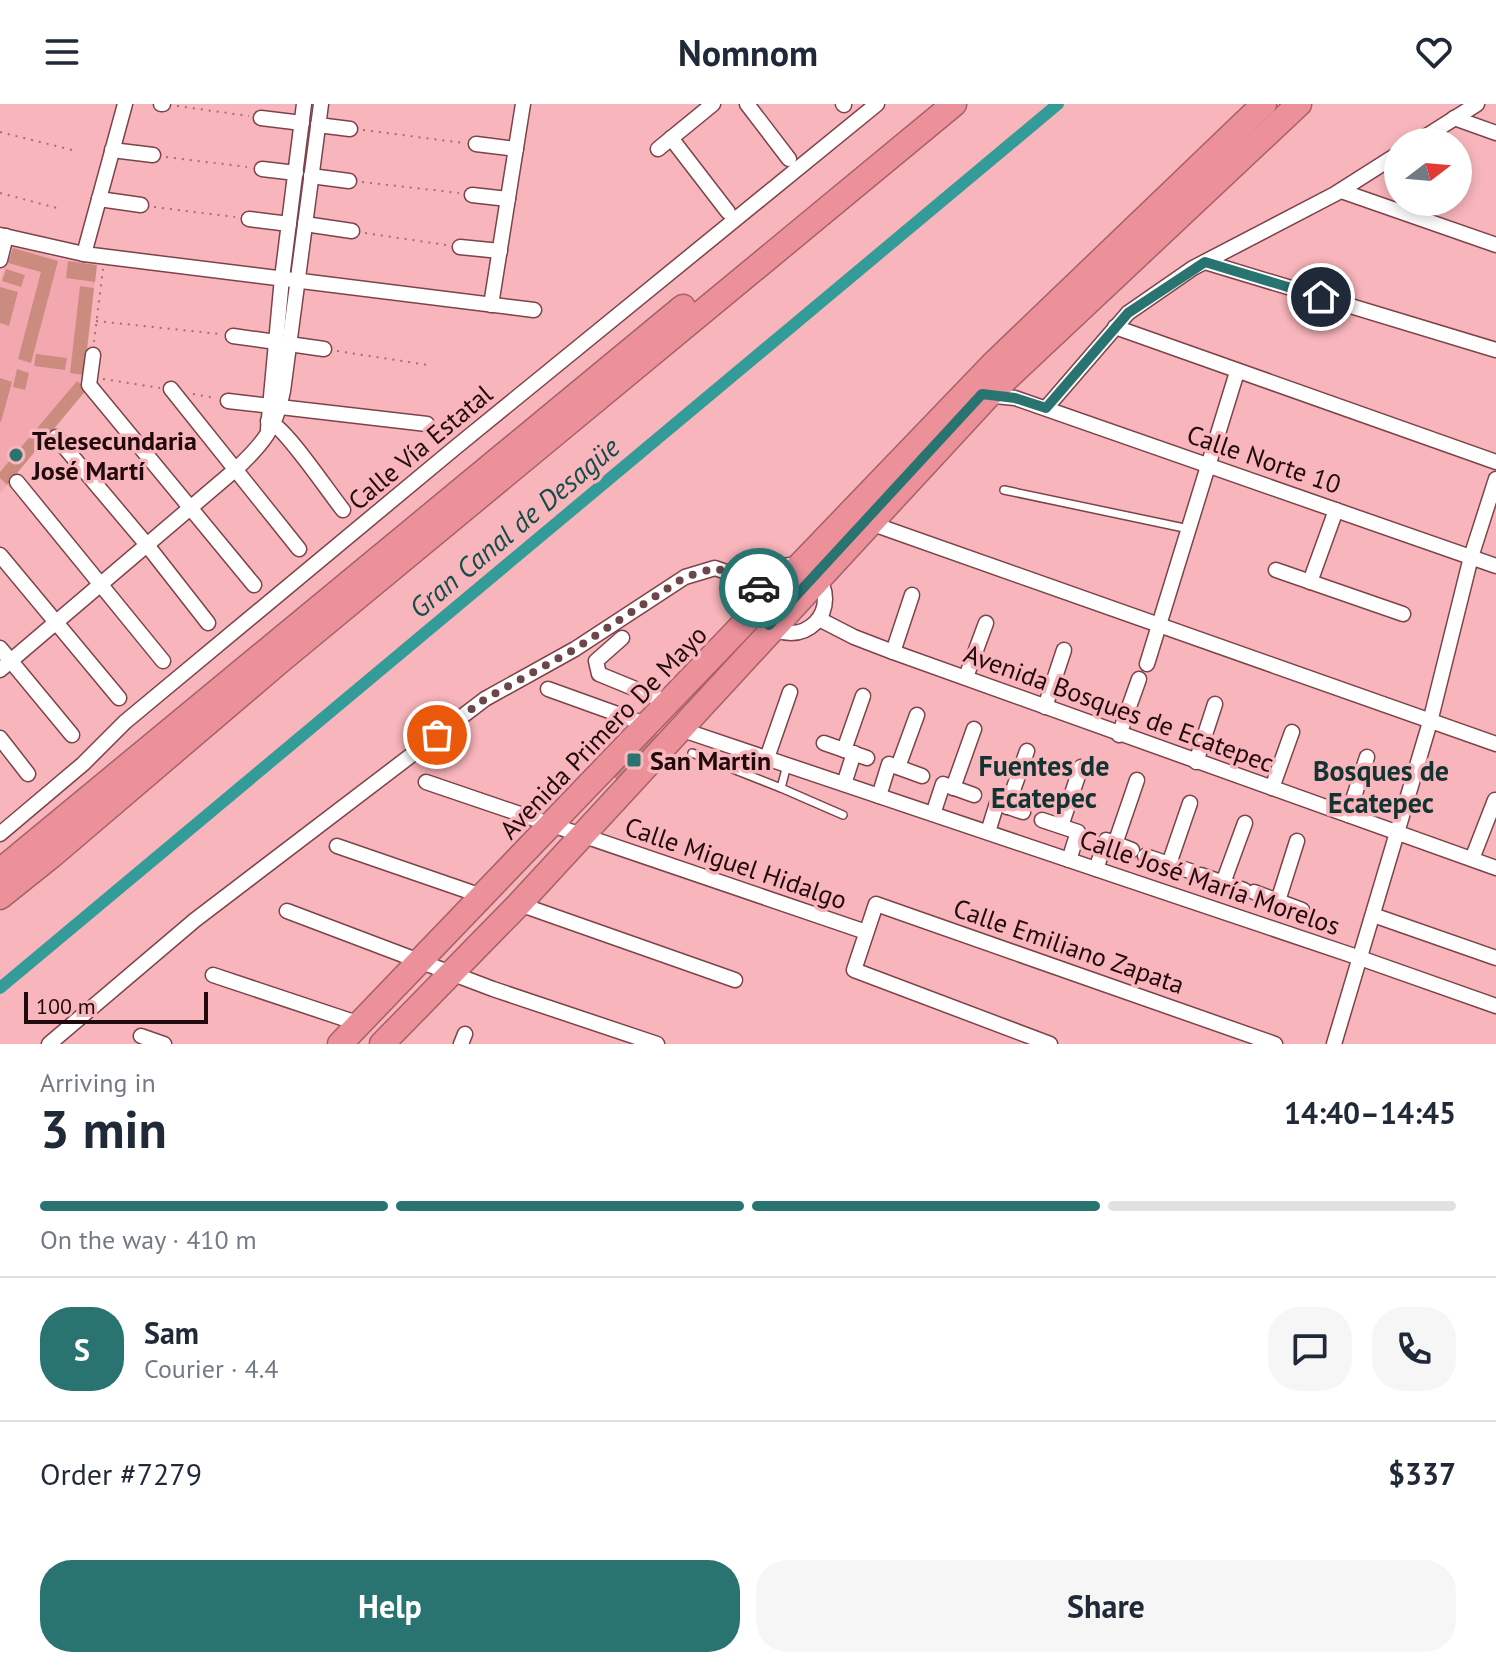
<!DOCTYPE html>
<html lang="en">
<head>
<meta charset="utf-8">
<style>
	:root { --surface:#fff; --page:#f6f6f7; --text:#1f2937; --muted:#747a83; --line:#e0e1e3; --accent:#297371 }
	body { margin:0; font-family:"PT Sans",sans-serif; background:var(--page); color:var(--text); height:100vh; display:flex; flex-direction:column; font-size:30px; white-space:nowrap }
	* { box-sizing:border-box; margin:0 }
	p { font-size:26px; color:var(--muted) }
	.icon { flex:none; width:44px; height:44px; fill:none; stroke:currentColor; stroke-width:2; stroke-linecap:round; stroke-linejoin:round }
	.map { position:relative; height:940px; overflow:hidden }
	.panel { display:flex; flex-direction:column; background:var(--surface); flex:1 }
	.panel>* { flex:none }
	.needle { width:52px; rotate:74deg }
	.tools { position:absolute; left:1384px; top:24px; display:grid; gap:16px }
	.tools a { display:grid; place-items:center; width:88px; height:88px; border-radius:50%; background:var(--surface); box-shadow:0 4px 12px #0003; font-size:40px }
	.scale { position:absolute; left:24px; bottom:20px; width:184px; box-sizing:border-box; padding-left:8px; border:4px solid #210a0d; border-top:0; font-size:22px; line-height:28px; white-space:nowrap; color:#210a0d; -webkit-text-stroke:6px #f8b5bb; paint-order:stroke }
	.pin { position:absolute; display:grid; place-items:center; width:68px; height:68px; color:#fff; margin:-34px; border:4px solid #fff; border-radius:50%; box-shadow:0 2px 8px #0007 }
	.courier { position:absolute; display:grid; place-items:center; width:80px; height:80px; margin:-40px; border:6px solid #297371; border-radius:50%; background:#fff; color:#222; box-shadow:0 2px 10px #0007 }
	.head em { font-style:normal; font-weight:700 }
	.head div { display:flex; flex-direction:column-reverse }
	.head { display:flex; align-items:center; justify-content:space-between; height:136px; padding:0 40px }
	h1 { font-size:52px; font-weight:700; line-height:60px }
	.bar { display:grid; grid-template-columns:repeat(4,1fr); gap:12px 8px; align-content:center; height:96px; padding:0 40px }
	.bar i { height:10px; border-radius:6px; background:var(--line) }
	.bar .selected { background:var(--accent) }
	.bar p { grid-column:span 4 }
	.line { display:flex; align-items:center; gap:20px; padding:0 40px; border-top:2px solid var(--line) }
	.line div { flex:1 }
	.round { display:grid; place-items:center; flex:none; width:84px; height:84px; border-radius:32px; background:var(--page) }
	.action { display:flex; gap:16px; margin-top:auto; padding:16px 40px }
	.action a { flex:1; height:92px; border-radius:32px; background:var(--accent); color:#fff; font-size:32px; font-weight:700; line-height:92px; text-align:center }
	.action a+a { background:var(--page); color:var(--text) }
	header { display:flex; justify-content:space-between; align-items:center; height:104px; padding:0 40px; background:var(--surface); font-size:36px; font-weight:700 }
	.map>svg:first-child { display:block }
	.built { fill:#f3a8b0 }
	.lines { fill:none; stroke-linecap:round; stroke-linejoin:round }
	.canal { stroke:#339c99; stroke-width:12 }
	.building { fill:#cb8c7f }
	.lane-casing { stroke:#7c434a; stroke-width:10 }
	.street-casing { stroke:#7c434a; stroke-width:17 }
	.highway-casing { stroke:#a56169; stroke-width:27 }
	.path { stroke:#a16f74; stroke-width:2; stroke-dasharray:2 6; stroke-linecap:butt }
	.lane { stroke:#fff; stroke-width:7 }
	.street { stroke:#fff; stroke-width:14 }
	.highway { stroke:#ec909a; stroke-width:24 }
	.done { stroke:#6c464a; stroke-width:8; stroke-dasharray:0 14.4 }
	.route { stroke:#297371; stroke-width:10 }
	.poi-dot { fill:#297371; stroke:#f8b5bb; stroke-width:3 }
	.labels { text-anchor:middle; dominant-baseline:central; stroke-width:7; stroke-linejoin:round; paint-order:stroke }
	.poi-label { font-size:26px; font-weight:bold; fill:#210a0d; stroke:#f8b5bb; text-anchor:start }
	.street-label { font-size:26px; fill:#210a0d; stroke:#f8b5bb }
	.water-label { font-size:28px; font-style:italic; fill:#114d4b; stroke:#f8b5bb }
	.neighbourhood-label { font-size:28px; font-weight:bold; fill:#113433; stroke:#f8b5bb }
</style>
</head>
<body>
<header><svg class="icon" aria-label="menu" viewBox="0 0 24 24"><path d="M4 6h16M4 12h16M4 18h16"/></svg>Nomnom<svg class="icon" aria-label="heart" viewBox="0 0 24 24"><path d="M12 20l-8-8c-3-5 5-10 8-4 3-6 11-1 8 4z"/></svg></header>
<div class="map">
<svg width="1496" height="940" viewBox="0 0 1496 940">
	<rect width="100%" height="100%" fill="#f8b5bb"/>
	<polygon class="built" points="11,140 59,155 97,161 84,271 87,285 0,389 0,178"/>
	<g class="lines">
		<polyline class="canal" points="0,884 1058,0"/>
	</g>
	<g class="building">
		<polygon points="13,144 58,157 31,259 18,255 41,168 8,159"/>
		<polygon points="68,157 97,161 95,178 66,174"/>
		<polygon points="6,165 25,171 21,183 2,177"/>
		<polygon points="80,182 94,184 84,271 70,269"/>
		<polygon points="0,183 18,188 9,222 0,219"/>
		<polygon points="36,250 67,254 65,266 34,262"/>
		<polygon points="17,265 29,269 25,286 13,283"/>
		<polygon points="0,274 12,278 1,318 0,317"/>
		<polygon points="77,277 87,285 7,381 0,374 0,368"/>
		<polygon points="653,627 662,635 620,678 612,671"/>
	</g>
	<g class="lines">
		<g class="lane-casing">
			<g id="lane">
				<polyline points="1004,386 1189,425"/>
				<polyline points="692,649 781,684 787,661"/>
				<polyline points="781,684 843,711"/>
			</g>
		</g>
		<g class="street-casing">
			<g id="street">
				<polyline points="161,0 163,0"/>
				<polyline points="747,0 789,55"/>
				<polyline points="843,0 844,1"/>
				<polyline points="261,14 302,19"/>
				<polyline points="1454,14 1496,29"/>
				<polyline points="318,21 350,25"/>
				<polyline points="671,34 728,108"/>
				<polyline points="1417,38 1477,0"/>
				<polyline points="476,40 516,45"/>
				<polyline points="658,45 713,0"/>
				<polyline points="112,46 153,51"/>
				<polyline points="262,65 296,69"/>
				<polyline points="311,72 349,77"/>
				<polyline points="1341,87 1496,141"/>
				<polyline points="472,91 508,95"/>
				<polyline points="99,95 141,101"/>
				<polyline points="249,115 289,120"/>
				<polyline points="305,120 352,127"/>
				<polyline points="0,131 84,150 534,206"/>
				<polyline points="460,143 500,147"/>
				<polyline points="84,150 125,0"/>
				<polyline points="0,156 6,132"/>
				<polyline points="1205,158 1496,246"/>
				<polyline points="491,201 523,0"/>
				<polyline points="1115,223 1496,358"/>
				<polyline points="233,232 276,238"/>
				<polyline points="289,240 324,245"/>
				<polyline points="93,251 89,281 254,481"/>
				<polyline points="171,285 299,445"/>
				<polyline points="985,291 1015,294 1496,462"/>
				<polyline points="228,297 427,320"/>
				<polyline points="1046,304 1128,209 1193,164 1335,90 1398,50"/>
				<path d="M268 317C284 321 329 389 343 406"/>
				<polyline points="268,325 282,174 304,0"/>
				<polyline points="56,333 147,441 208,519"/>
				<polyline points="17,378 163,557"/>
				<polyline points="870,419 1496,640"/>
				<polyline points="0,451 119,594"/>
				<circle cx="791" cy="495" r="34"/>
				<polyline points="1276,466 1403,510"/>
				<polyline points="1310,478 1336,406"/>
				<polyline points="819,515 854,533 893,548 1496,764"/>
				<polyline points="622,534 596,557 599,570 660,595 667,601"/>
				<polyline points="0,544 72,631"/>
				<polyline points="893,548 912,491"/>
				<polyline points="1147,560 1237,268"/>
				<path d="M0 566 236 365C263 340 276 324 283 287L321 0"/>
				<polyline points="966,573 986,519"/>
				<polyline points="548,585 648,621"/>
				<polyline points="1045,603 1064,546"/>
				<polyline points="680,625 1360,854 1496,902"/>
				<polyline points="1119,631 1139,575"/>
				<polyline points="0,634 28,670"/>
				<polyline points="824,639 867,654"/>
				<polyline points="844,646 863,592"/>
				<polyline points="767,654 790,588"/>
				<polyline points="1196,658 1215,600"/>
				<polyline points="898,663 917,611"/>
				<polyline points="426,678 866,828"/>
				<polyline points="844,680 854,649"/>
				<polyline points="953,684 974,625"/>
				<polyline points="1272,684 1292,628"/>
				<polyline points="879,692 889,660 922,672"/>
				<polyline points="1007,703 1027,647"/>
				<polyline points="933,710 943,680 974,691"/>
				<polyline points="1348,711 1367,653"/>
				<polyline points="1042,716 1078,728 1069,756"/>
				<polyline points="1061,722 1081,663"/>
				<polyline points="988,728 997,699 1023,708"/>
				<polyline points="0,730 83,660 125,618 456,343 877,0"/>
				<polyline points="1115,740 1137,676"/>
				<polyline points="337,742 482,792"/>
				<polyline points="1145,752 1190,767"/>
				<polyline points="1472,755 1495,696"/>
				<polyline points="1169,760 1190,699"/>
				<polyline points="1096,765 1106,736 1132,746"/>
				<polyline points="1201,771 1244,786"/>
				<polyline points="1223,779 1245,719"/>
				<polyline points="1254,788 1302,806"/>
				<polyline points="1278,797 1297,737"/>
				<polyline points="519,800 735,876"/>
				<polyline points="287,807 493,885 657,940"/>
				<polyline points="1373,811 1496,854"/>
				<polyline points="213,871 360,920"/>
				<polyline points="141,932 164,940"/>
				<polyline points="49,940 195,816 485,595 575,545 685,473 715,464 760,480"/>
				<polyline points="461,940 465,930"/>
				<polyline points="1050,940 854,866 876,800 1275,940"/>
				<polyline points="1334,940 1430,618 1471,453 1496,375"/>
			</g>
		</g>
		<g class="highway-casing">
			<g id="highway">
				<path d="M0 767C228 580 455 391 683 203"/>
				<polyline points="0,793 50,753 280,557 954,0"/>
				<polyline points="340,940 992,261 1264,0"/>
				<polyline points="382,940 519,800 988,292 1299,0"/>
			</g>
		</g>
		<g class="path">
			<polyline points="177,2 249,12"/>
			<polyline points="363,26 464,39"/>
			<polyline points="0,28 72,46"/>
			<polyline points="166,53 247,63"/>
			<polyline points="362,78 459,89"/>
			<polyline points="0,89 57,104"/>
			<polyline points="154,103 235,113"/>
			<polyline points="365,129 446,141"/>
			<polyline points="96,217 220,230"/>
			<polyline points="94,238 103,165"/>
			<polyline points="337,247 428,261"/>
			<polyline points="103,275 160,284"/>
			<polyline points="193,290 215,294"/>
		</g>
		<use href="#lane" class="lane"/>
		<use href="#street" class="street"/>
		<use href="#highway" class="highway"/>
	</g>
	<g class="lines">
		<polyline class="done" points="437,631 485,595 575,545 685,473 715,464 760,480 759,484"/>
		<polyline class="route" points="759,484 759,507 769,521 982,290 1015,294 1046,304 1128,209 1205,158 1321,193"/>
	</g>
	<g class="poi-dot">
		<circle cx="16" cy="351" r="8"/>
		<rect x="626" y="648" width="16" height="16" rx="4"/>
	</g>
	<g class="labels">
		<g class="poi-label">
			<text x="32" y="336">Telesecundaria<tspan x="32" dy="30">José Martí</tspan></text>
			<text x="650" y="656">San Martin</text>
		</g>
		<g class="street-label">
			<text transform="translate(420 343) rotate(-40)">Calle Vía Estatal</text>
			<text transform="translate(1264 355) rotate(19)">Calle Norte 10</text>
			<text transform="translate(1119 604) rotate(20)">Avenida Bosques de Ecatepec</text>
			<text transform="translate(603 628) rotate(-46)">Avenida Primero De Mayo</text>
			<text transform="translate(736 759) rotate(19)">Calle Miguel Hidalgo</text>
			<text transform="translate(1210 778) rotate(19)">Calle José María Morelos</text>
			<text transform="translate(1069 842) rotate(19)">Calle Emiliano Zapata</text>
		</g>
		<g class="water-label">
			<text transform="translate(514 423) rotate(-40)">Gran Canal de Desagüe</text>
		</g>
		<g class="neighbourhood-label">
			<text x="1044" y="661">Fuentes de<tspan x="1044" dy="32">Ecatepec</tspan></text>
			<text x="1381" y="666">Bosques de<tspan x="1381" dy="32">Ecatepec</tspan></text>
		</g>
	</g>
</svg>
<div class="tools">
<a><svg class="needle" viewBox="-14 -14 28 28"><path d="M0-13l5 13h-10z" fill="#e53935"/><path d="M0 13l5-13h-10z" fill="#747a83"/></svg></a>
</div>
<div class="scale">100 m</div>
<div class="pin" style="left:437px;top:631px;background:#ea580c"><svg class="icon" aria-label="bag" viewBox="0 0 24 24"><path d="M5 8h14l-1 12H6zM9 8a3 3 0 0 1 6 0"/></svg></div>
<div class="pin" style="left:1321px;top:193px;background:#1f2937"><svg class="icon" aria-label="home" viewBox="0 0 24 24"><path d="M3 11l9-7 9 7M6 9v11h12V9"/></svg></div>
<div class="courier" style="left:759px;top:484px"><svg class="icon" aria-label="car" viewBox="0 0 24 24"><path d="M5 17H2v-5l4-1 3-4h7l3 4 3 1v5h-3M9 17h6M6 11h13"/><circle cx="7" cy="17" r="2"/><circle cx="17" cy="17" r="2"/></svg></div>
</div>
<section class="panel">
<div class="head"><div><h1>3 min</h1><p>Arriving in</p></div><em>14:40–14:45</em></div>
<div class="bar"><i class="selected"></i><i class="selected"></i><i class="selected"></i><i></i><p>On the way · 410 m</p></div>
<div class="line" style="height:144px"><b class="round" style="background:var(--accent);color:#fff">S</b><div><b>Sam</b><p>Courier · 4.4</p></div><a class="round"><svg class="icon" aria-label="chat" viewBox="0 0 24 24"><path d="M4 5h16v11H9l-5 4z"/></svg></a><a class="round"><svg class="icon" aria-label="phone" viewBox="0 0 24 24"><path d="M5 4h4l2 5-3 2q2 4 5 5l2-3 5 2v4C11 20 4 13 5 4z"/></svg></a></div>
<div class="line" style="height:104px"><div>Order #7279</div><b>$337</b></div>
<div class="action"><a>Help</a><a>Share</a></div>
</section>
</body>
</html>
